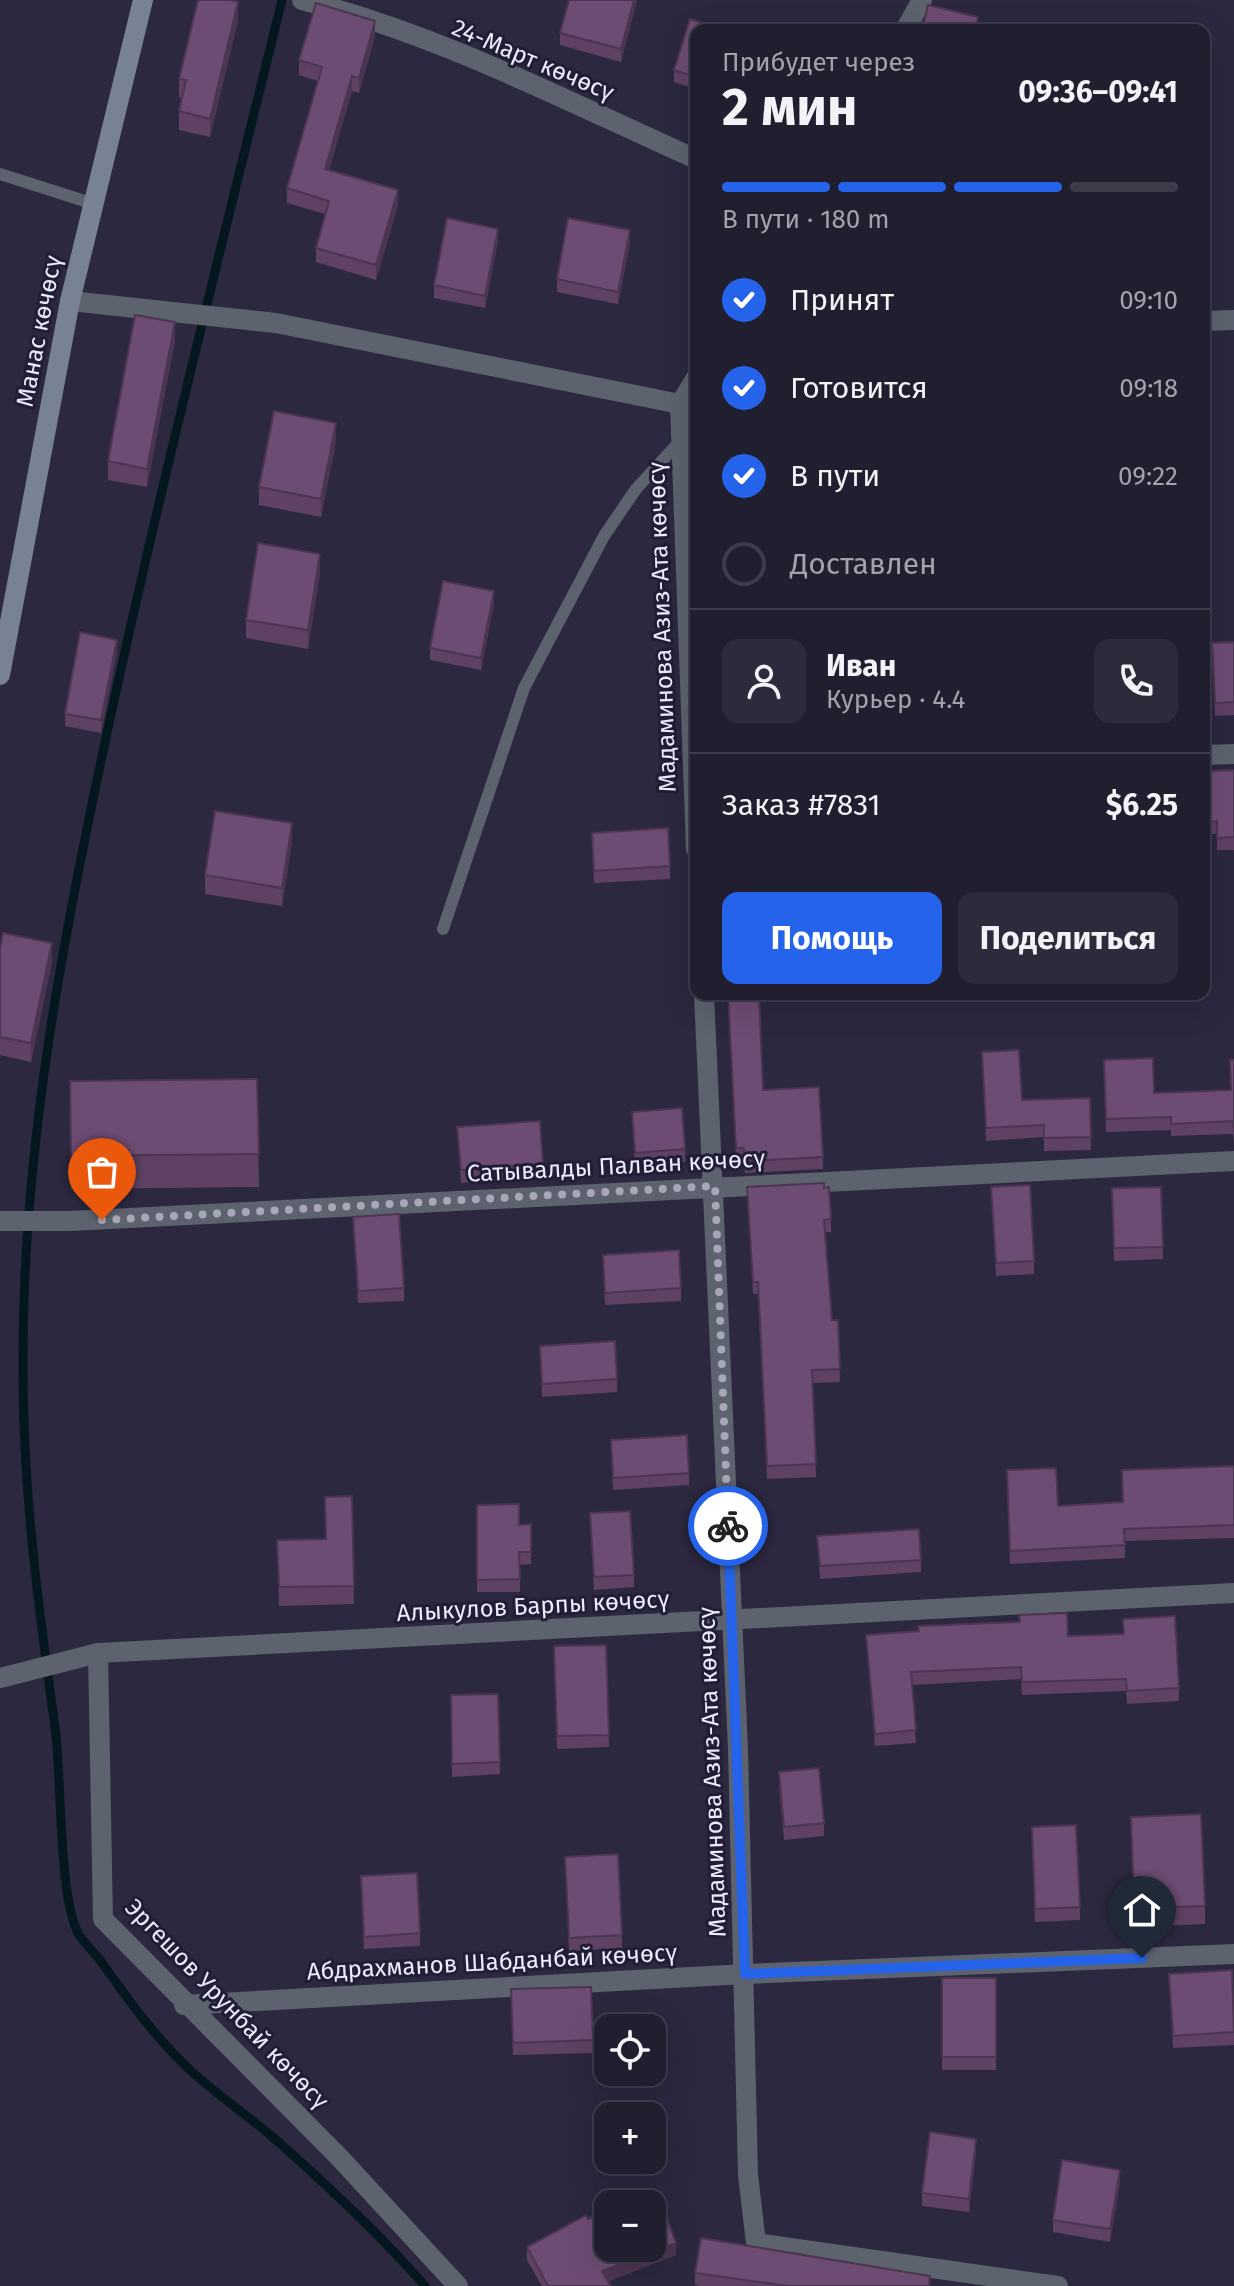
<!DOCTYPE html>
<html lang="ru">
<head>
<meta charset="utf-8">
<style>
	:root { --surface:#201e2f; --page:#2d2b3b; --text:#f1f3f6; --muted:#a2a2aa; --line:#3d3c4b; --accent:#2563eb }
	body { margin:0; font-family:"Fira Sans",sans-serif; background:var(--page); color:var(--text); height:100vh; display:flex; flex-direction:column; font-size:30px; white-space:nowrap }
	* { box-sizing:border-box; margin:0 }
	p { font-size:26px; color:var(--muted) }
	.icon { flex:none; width:44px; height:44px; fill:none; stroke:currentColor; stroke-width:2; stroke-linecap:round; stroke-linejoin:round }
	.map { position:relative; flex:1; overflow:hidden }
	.panel { position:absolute; left:690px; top:24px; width:520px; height:976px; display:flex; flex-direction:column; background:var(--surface); border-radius:16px; box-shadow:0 8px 32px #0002,0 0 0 2px var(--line) }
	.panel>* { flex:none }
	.tools { position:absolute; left:594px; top:2014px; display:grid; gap:16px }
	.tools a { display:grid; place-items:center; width:72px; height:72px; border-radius:16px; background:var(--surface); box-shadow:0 8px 32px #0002,0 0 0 2px var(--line); font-size:40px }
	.pin { position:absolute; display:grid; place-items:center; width:68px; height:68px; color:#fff; margin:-82px -34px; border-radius:50% 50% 50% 0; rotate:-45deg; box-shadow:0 0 8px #0007 }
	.pin .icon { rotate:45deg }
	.courier { position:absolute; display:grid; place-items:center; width:80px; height:80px; margin:-40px; border:6px solid #2563eb; border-radius:50%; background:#fff; color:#222; box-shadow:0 2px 10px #0007 }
	.overview em { font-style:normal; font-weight:700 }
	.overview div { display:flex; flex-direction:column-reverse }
	.overview { display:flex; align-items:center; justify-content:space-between; height:136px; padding:0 32px }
	h1 { font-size:52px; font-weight:700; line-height:60px }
	.bar { display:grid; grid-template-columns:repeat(4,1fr); gap:12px 8px; align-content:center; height:96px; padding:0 32px }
	.bar i { height:10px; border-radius:6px; background:var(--line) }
	.bar .selected { background:var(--accent) }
	.bar p { grid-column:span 4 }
	.line { display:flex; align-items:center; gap:20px; padding:0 32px; border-top:2px solid var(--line) }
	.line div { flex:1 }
	.round { display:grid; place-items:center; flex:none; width:84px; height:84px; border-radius:16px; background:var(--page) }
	ol { padding:0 32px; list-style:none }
	li { display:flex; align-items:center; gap:24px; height:88px }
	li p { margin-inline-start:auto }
	li .icon { padding:8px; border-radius:50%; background:var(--accent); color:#fff; stroke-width:4 }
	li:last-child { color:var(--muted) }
	li i { width:44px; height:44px; border:4px solid var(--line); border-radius:50% }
	.cta { display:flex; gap:16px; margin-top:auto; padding:16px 32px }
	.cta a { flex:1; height:92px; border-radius:16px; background:var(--accent); color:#fff; font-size:32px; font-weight:700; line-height:92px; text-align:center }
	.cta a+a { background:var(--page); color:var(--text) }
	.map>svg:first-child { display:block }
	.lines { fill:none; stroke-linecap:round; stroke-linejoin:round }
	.stream { stroke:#04171e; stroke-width:9 }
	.service { stroke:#5c636e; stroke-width:12 }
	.minor { stroke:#5c636e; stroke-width:20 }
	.secondary { stroke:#778293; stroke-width:20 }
	.wall { fill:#5e4163 }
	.shaded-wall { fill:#4c3550 }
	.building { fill:#6d4c73; stroke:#4c3550; stroke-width:2 }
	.done { stroke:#a8a7b9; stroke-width:8; stroke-dasharray:0 14.4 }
	.route { stroke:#2563eb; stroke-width:10 }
	.labels { text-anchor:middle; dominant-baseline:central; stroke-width:6; stroke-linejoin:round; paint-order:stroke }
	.street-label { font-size:24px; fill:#ecebfb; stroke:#211e35 }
</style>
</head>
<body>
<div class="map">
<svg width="1234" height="2286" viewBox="0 0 1234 2286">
	<rect width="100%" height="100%" fill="#2b283f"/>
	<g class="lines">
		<path class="stream" d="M282 0C224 236 164 472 112 710 64 930 20 1155 23 1382 24 1498 39 1612 55 1727 62 1776 58 1898 79 1935 86 1945 96 1954 103 1964 129 2001 155 2037 189 2069 216 2094 247 2115 275 2139 327 2185 379 2233 425 2286"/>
		<g class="service">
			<polyline points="0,174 91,203"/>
			<polyline points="443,929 524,688 604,536 636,489 682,439"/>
		</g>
		<g class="minor">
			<path d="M302 0C439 34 568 102 696 159"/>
			<polyline points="905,30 922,0"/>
			<polyline points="70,301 276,323 680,404"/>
			<polyline points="1204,321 1234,320"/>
			<polyline points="680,404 696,849"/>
			<polyline points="680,404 696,378"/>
			<polyline points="1204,755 1234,754"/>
			<polyline points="704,994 738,1749 748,2175 756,2243 1058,2286"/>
			<polyline points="0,1221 71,1221 1234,1161"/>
			<polyline points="98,1653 103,1919 339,2157 458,2286"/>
			<polyline points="0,1678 98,1653 1234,1593"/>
			<polyline points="184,2005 745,1974 1234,1954"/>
		</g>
		<polyline class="secondary" points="0,675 70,301 143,0"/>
	</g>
	<g class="wall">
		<polygon points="637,0 621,62 560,45 560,33"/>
		<polygon points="238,20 210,137 179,130 179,111 182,98 179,97 179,79"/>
		<polygon points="696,30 696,89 674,82 674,70"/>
		<polygon points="375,36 359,93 352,91 329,170 398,205 376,280 316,262 316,248 325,214 287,203 287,188 318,81 299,75 299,60"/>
		<polygon points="498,241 485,308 434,298 434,285"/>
		<polygon points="630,243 618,304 557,292 557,279"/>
		<polygon points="175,340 147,487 108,480 108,461"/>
		<polygon points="336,441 321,517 259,505 259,487"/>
		<polygon points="320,572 308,649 246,638 246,620"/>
		<polygon points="494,604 481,670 430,660 430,648"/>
		<polygon points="1234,642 1234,715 1215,716 1212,643"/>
		<polygon points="117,652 101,733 65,726 65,714"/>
		<polygon points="1204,761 1210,771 1234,770 1234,850 1217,850 1217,834 1204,834"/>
		<polygon points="592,833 670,866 670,879 594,883"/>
		<polygon points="292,842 282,906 205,894 205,875"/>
		<polygon points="0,948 52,962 31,1062 0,1055"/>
		<polygon points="728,994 759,994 763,1090 823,1157 823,1169 745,1173 744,1160 736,1161"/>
		<polygon points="982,1052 1022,1100 1090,1098 1091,1150 1044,1151 1044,1137 986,1141"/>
		<polygon points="1104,1060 1154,1093 1231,1090 1230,1060 1234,1060 1234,1144 1233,1134 1171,1136 1171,1130 1106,1132"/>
		<polygon points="257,1079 259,1187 71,1189 70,1081"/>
		<polygon points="632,1112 685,1149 685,1162 635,1166"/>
		<polygon points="457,1127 543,1164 543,1177 461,1183"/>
		<polygon points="747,1187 824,1188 831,1219 831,1232 825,1232 832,1320 838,1320 840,1382 813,1383 816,1477 767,1479 758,1294 753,1294"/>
		<polygon points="991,1187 1034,1261 1034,1274 996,1276"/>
		<polygon points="1161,1187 1163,1259 1114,1261 1112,1188"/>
		<polygon points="353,1217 404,1288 404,1301 358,1303"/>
		<polygon points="603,1255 681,1288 681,1301 605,1305"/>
		<polygon points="540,1346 617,1379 617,1392 542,1397"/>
		<polygon points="611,1440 689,1473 689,1485 613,1490"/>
		<polygon points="1234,1466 1234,1538 1125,1541 1125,1558 1010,1564 1007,1483 1058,1506 1123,1502"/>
		<polygon points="352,1496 354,1604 279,1606 277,1540 326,1539"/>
		<polygon points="477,1505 519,1525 531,1552 531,1564 520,1565 520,1592 477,1592"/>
		<polygon points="590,1513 634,1575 634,1587 594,1590"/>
		<polygon points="817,1536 921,1560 921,1572 820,1579"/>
		<polygon points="1123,1619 1179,1688 1179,1701 1127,1704 1126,1691 1022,1695 1021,1679 912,1685 916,1743 875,1746 866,1635 1068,1636 1123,1634"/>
		<polygon points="606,1645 609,1747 557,1749 554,1646"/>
		<polygon points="498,1694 500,1774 452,1777 451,1695"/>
		<polygon points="779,1772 824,1823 824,1836 784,1840 779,1785"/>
		<polygon points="1131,1817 1205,1906 1205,1924 1134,1927"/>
		<polygon points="1032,1840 1080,1907 1080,1920 1035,1922"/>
		<polygon points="565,1857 622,1935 622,1948 569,1951"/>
		<polygon points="361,1889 420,1933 420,1946 364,1949"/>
		<polygon points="1169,1974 1234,2000 1234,2045 1173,2048"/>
		<rect x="942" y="1978" width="54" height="92"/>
		<polygon points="591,1987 593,2053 513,2055 511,1989"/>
		<polygon points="976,2151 969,2212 922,2206 922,2193"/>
		<polygon points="1120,2182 1110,2242 1053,2232 1053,2220"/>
		<polygon points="588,2219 676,2255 608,2281 611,2286 542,2286 527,2260 527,2247"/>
		<polygon points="695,2273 930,2286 699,2286 695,2285"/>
	</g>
	<g class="shaded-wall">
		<polygon points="634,0 637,0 621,62 621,49"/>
		<polygon points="238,2 238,20 210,137 210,119"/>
		<polygon points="375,21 375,36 359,93 359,78"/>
		<polygon points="352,76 352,91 325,184 325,169"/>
		<polygon points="398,190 398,205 376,280 376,265"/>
		<polygon points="498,229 498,241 485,308 485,296"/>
		<polygon points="630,230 630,243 618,304 618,292"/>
		<polygon points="175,322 175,340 147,487 147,469"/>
		<polygon points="336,423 336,441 321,517 321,499"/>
		<polygon points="320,554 320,572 308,649 308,630"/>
		<polygon points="494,591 494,604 481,670 481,658"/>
		<polygon points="117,640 117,652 101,733 101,720"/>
		<polygon points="292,823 292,842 282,906 282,888"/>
		<polygon points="52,943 52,962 31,1062 31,1043"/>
		<polygon points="976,2139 976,2151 969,2212 969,2199"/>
		<polygon points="1120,2170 1120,2182 1110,2242 1110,2229"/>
		<polygon points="676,2243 676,2255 602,2284 602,2271"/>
	</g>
	<g class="building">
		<polygon points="198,0 230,0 238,2 210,119 179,111 186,80 179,79"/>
		<polygon points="569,0 634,0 621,49 560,33"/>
		<polygon points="316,3 375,21 359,78 352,76 325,169 398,190 376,265 316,248 329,201 287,188 322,67 299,60"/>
		<polygon points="928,5 978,17 975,30 922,30"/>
		<polygon points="690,19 723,30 696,30 696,77 674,70"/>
		<polygon points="447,218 498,229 485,296 434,285"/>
		<polygon points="568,218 630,230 618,292 557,279"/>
		<polygon points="135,315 175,322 147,469 108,461"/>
		<polygon points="274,411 336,423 321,499 259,487"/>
		<polygon points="258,543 320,554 308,630 246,620"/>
		<polygon points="443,581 494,591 481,658 430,648"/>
		<polygon points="80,632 117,640 101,720 65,714"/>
		<polygon points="1234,642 1234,702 1215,703 1212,643"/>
		<polygon points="1204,761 1210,761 1210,771 1234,770 1234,837 1217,838 1217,821 1204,822"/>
		<polygon points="215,811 292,823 282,888 205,875"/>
		<polygon points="668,828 670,866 594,871 592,833"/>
		<polygon points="3,933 52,943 31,1043 0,1037 0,948"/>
		<polygon points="728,994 759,994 763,1090 819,1087 823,1157 745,1161 744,1148 736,1148"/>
		<polygon points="1019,1050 1022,1100 1090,1098 1091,1137 1044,1138 1044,1125 986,1128 982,1052"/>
		<polygon points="1153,1058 1154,1093 1231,1090 1230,1060 1234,1060 1234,1132 1233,1121 1171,1124 1171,1117 1106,1119 1104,1060"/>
		<polygon points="257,1079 259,1154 71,1156 70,1081"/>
		<polygon points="682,1108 685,1149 635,1153 632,1112"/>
		<polygon points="540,1121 543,1164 461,1170 457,1127"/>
		<polygon points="824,1183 824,1188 829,1187 831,1219 824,1220 832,1320 838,1320 840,1369 812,1370 816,1464 767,1466 758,1282 753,1282 747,1187"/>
		<polygon points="1030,1185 1034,1261 996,1263 991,1187"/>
		<polygon points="1161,1187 1163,1247 1114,1248 1112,1188"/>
		<polygon points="399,1214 404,1288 358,1291 353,1217"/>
		<polygon points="679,1250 681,1288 605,1293 603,1255"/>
		<polygon points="615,1341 617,1379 542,1384 540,1346"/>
		<polygon points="687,1435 689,1473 613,1478 611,1440"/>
		<polygon points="1234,1466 1234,1525 1124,1529 1125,1545 1010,1551 1007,1470 1056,1468 1058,1506 1123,1502 1122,1470"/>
		<polygon points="352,1496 354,1586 279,1587 277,1540 326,1539 325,1497"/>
		<polygon points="519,1504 519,1525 531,1524 531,1552 519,1552 520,1579 477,1580 477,1505"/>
		<polygon points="630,1511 634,1575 594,1577 590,1513"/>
		<polygon points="919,1529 921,1560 820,1566 817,1536"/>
		<polygon points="1067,1613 1068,1636 1124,1634 1123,1619 1175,1616 1179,1688 1127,1691 1126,1679 1022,1682 1021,1667 911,1672 916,1730 875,1734 866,1635 919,1631 918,1626 1020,1622 1019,1615"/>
		<polygon points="606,1645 609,1735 557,1736 554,1646"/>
		<polygon points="498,1694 500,1762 452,1764 451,1695"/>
		<polygon points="819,1768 824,1823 784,1827 779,1772"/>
		<polygon points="1201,1814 1205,1906 1134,1908 1131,1817"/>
		<polygon points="1076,1825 1080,1907 1035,1909 1032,1827"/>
		<polygon points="618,1854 622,1935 569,1938 565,1857"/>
		<polygon points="417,1873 420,1933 364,1937 361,1876"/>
		<polygon points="1232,1970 1234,2032 1173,2036 1169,1974"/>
		<rect x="942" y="1978" width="54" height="79"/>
		<polygon points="591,1987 593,2040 513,2043 511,1989"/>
		<polygon points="930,2132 976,2139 969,2199 922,2193"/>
		<polygon points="1062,2160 1120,2170 1110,2229 1053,2220"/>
		<polygon points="657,2192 676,2243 602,2271 611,2286 548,2286 527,2247 586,2215 588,2219 608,2211 608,2248 652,2248 652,2204 627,2204"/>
		<polygon points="701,2238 930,2276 929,2286 788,2286 695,2273"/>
	</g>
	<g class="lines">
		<polyline class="done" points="102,1220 715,1186 728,1526"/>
		<polyline class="route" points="728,1526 745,1974 1142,1958"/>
	</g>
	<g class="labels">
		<g class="street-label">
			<text transform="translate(533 60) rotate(23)">24-Март көчөсү</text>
			<text transform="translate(39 331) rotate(-79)">Манас көчөсү</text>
			<text transform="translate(662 627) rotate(-92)">Мадаминова Азиз-Ата көчөсү</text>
			<text transform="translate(616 1166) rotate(-3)">Сатывалды Палван көчөсү</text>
			<text transform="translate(533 1606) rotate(-3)">Алыкулов Барпы көчөсү</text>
			<text transform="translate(712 1772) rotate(-92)">Мадаминова Азиз-Ата көчөсү</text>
			<text transform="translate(492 1962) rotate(-3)">Абдрахманов Шабданбай көчөсү</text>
			<text transform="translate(227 2004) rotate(46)">Эргешов Урунбай көчөсү</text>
		</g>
	</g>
</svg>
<div class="tools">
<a><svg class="icon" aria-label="locate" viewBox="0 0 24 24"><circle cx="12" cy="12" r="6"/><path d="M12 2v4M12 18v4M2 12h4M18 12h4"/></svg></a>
<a>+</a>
<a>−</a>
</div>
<div class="pin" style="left:102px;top:1220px;background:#ea580c"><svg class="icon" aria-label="bag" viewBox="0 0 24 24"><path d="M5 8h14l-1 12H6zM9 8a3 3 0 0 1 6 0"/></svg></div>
<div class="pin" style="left:1142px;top:1958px;background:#1f2937"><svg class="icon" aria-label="home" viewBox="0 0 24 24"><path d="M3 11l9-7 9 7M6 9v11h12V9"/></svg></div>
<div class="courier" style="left:728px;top:1526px"><svg class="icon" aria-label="bike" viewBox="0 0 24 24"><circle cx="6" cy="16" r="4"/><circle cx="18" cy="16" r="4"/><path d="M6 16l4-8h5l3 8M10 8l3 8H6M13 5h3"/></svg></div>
<section class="panel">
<div class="overview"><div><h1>2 мин</h1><p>Прибудет через</p></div><em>09:36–09:41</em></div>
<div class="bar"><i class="selected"></i><i class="selected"></i><i class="selected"></i><i></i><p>В пути · 180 m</p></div>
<ol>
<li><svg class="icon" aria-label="check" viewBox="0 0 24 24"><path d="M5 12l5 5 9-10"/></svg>Принят<p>09:10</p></li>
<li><svg class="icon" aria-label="check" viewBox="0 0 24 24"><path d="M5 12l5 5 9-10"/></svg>Готовится<p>09:18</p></li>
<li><svg class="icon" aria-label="check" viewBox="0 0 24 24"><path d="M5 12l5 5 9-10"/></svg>В пути<p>09:22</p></li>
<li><i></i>Доставлен</li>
</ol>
<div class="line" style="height:144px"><a class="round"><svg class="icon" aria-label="person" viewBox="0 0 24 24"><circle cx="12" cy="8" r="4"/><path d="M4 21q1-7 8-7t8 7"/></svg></a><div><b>Иван</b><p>Курьер · 4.4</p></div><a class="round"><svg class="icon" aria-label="phone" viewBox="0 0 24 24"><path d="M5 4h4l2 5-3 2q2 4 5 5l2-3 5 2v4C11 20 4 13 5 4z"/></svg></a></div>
<div class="line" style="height:104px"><div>Заказ #7831</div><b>$6.25</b></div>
<div class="cta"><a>Помощь</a><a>Поделиться</a></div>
</section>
</div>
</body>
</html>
